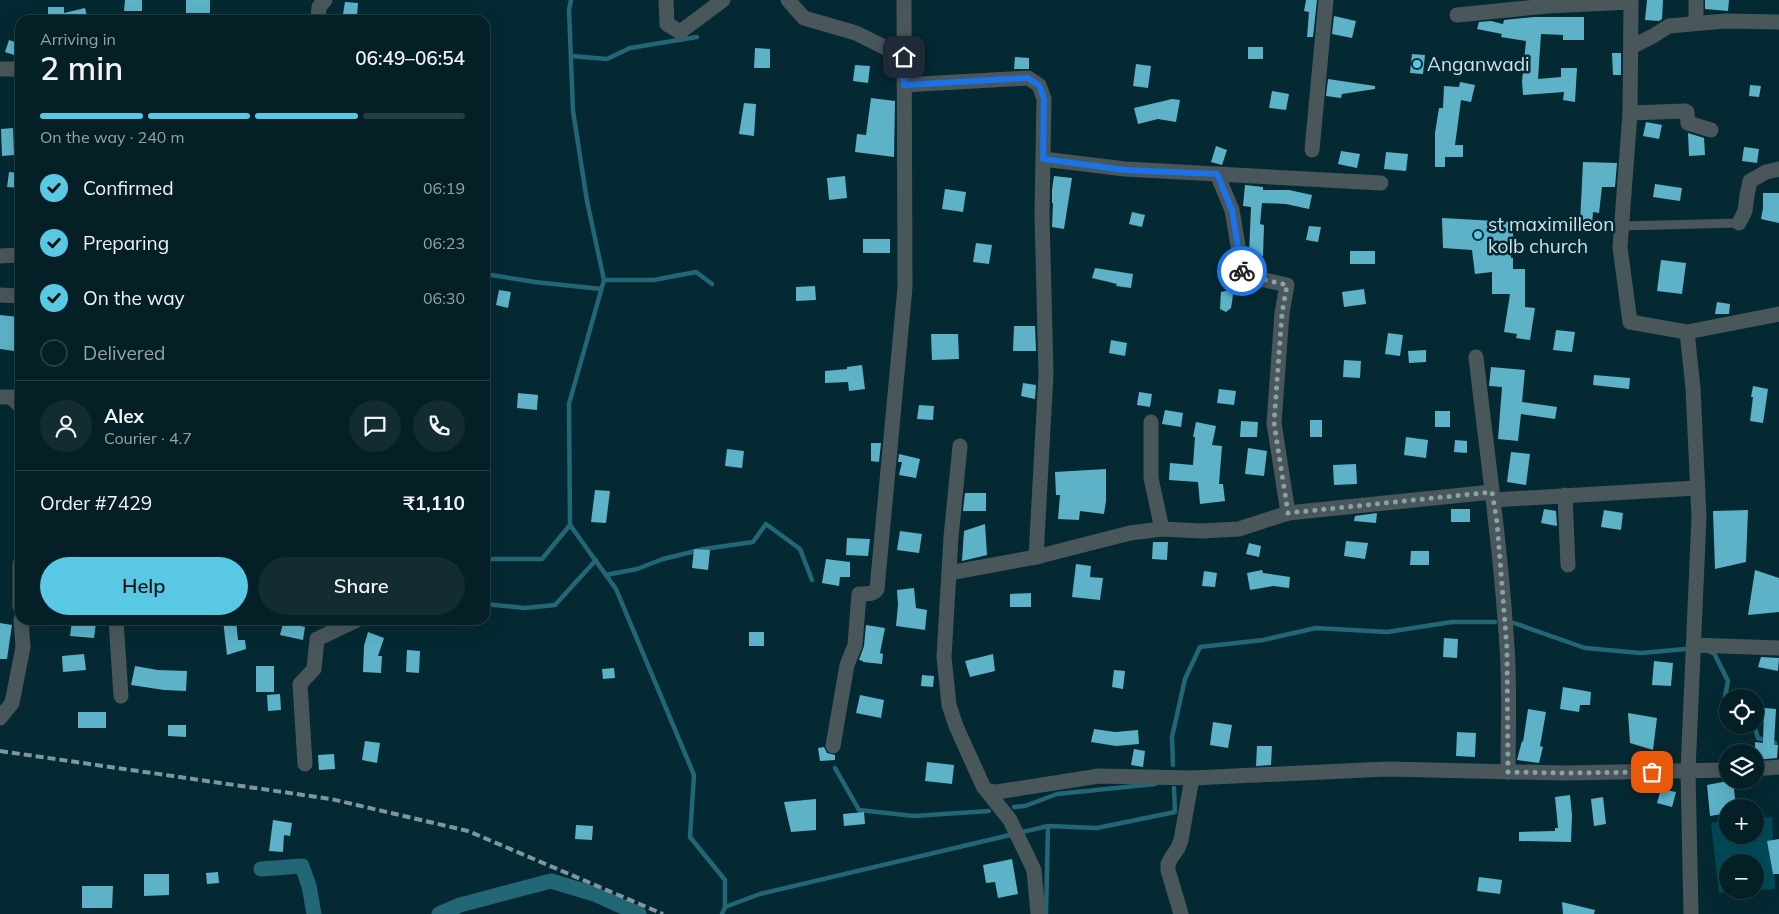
<!DOCTYPE html>
<html lang="en">
<head>
<meta charset="utf-8">
<style>
	:root { --surface:#041f26; --page:#122c32; --text:#f1f3f6; --muted:#97a2a7; --line:#253d43; --accent:#58c8e4 }
	body { margin:0; font-family:Mulish,sans-serif; background:var(--page); color:var(--text); height:100vh; display:flex; flex-direction:column; font-size:19px; white-space:nowrap }
	* { box-sizing:border-box; margin:0 }
	p { font-size:16px; color:var(--muted) }
	.icon { flex:none; width:28px; height:28px; fill:none; stroke:currentColor; stroke-width:2; stroke-linecap:round; stroke-linejoin:round }
	.map { position:relative; flex:1; overflow:hidden }
	.panel { position:absolute; left:15px; top:15px; width:475px; height:610px; display:flex; flex-direction:column; background:var(--surface); border-radius:15px; box-shadow:0 5px 20px #0002,0 0 0 1px var(--line) }
	.panel>* { flex:none }
	.controls { position:absolute; left:1719px; top:689px; display:grid; gap:10px }
	.controls a { display:grid; place-items:center; width:45px; height:45px; border-radius:50%; background:var(--surface); box-shadow:0 5px 20px #0002,0 0 0 1px var(--line); font-size:25px }
	.pin { position:absolute; display:grid; place-items:center; width:42px; height:42px; color:#fff; margin:-21px; border-radius:10px; box-shadow:0 2px 8px #0006 }
	.courier { position:absolute; display:grid; place-items:center; width:50px; height:50px; margin:-25px; border:4px solid #1a73e8; border-radius:50%; background:#fff; color:#222; box-shadow:0 1px 6px #0007 }
	.overview em { font-style:normal; font-weight:600 }
	.overview div { display:flex; flex-direction:column-reverse }
	.overview { display:flex; align-items:center; justify-content:space-between; height:85px; padding:0 25px }
	h1 { font-size:32px; font-weight:600; line-height:38px }
	.bar { display:grid; grid-template-columns:repeat(4,1fr); gap:8px 5px; align-content:center; height:60px; padding:0 25px }
	.bar i { height:6px; border-radius:4px; background:var(--line) }
	.bar .selected { background:var(--accent) }
	.bar p { grid-column:span 4 }
	.line { display:flex; align-items:center; gap:12px; padding:0 25px; border-top:1px solid var(--line) }
	.line div { flex:1 }
	.round { display:grid; place-items:center; flex:none; width:52px; height:52px; border-radius:26px; background:var(--page) }
	ol { padding:0 25px; list-style:none }
	li { display:flex; align-items:center; gap:15px; height:55px }
	li p { margin-inline-start:auto }
	li .icon { padding:5px; border-radius:50%; background:var(--accent); color:#111; stroke-width:4 }
	li:last-child { color:var(--muted) }
	li i { width:28px; height:28px; border:2px solid var(--line); border-radius:50% }
	.action { display:flex; gap:10px; margin-top:auto; padding:10px 25px }
	.action a { flex:1; height:58px; border-radius:30px; background:var(--accent); color:#111; font-size:20px; font-weight:600; line-height:58px; text-align:center }
	.action a+a { background:var(--page); color:var(--text) }
	.map>svg:first-child { display:block }
	.green { fill:#004a59; fill-rule:evenodd }
	.lines { fill:none; stroke-linecap:round; stroke-linejoin:round }
	.stream { stroke:#236676; stroke-width:4.5 }
	.canal { stroke:#236676; stroke-width:15 }
	.building { fill:#5db2c8 }
	.lane { stroke:#49575b; stroke-width:9 }
	.street { stroke:#49575b; stroke-width:15 }
	.rail { stroke:#7e979e; stroke-width:4; stroke-dasharray:8 4; stroke-linecap:butt }
	.done { stroke:#88a1a7; stroke-width:5; stroke-dasharray:0 9 }
	.route { stroke:#1a73e8; stroke-width:6 }
	.poi-dot { fill:#58c8e4; stroke:#052932; stroke-width:2 }
	.labels { text-anchor:middle; dominant-baseline:central; stroke-width:5; stroke-linejoin:round; paint-order:stroke }
	.poi-label { font-size:19px; fill:#cfe1e6; stroke:#052932; text-anchor:start }
</style>
</head>
<body>
<div class="map">
<svg width="1779" height="914" viewBox="0 0 1779 914">
	<rect width="100%" height="100%" fill="#052932"/>
	<path class="green" d="M1772 817 1775 889 1719 893 1711 823 1727 821 1728 835H1755V819ZM1728 862H1755V890H1728Z"/>
	<g class="lines">
		<g class="stream">
			<polyline points="571,0 569,10 573,111 587,201 604,280 569,404 570,525 616,589 694,775 690,837 725,880 725,907 722,914"/>
			<polyline points="571,56 607,59 630,48 697,37"/>
			<polyline points="485,274 535,282 601,289"/>
			<polyline points="604,280 654,280 696,272 712,284"/>
			<polyline points="485,559 542,559 570,525"/>
			<polyline points="606,575 637,569 663,559 704,549 753,542 766,524 800,549 812,580"/>
			<polyline points="485,604 525,608 555,605 596,560"/>
			<polyline points="1514,623 1585,648 1641,653 1686,649"/>
			<polyline points="1710,652 1714,653 1728,681 1724,702 1728,705"/>
			<polyline points="1754,725 1758,738 1775,743"/>
			<polyline points="1173,765 1172,737 1185,679 1200,647 1263,640 1316,628 1387,632 1452,622 1495,622"/>
			<polyline points="835,768 859,810 914,816 989,811"/>
			<polyline points="1014,807 1025,806 1057,794 1155,784"/>
			<polyline points="725,907 760,894 1048,826 1097,828 1175,812 1174,788"/>
			<polyline points="1046,914 1048,826"/>
		</g>
		<g class="canal">
			<polyline points="261,869 302,866 309,886 314,914"/>
			<polyline points="439,914 460,905 551,881 594,894 639,914"/>
		</g>
	</g>
	<g class="building">
		<polygon points="125,0 142,0 142,11 124,11"/>
		<rect x="186" y="0" width="24" height="13"/>
		<polygon points="1306,0 1317,0 1313,37 1307,37 1309,12 1304,11"/>
		<polygon points="1647,0 1663,0 1662,19 1659,21 1645,20"/>
		<polygon points="1705,0 1729,0 1728,11 1705,9"/>
		<polygon points="345,2 358,3 357,16 343,14"/>
		<polygon points="48,7 64,7 64,13 85,8 88,20 48,20"/>
		<polygon points="1334,16 1356,21 1352,38 1332,34"/>
		<polygon points="1534,17 1584,17 1584,40 1563,40 1563,35 1541,34 1538,79 1561,77 1561,68 1577,68 1575,102 1563,100 1564,92 1523,95 1522,81 1526,41 1501,37 1502,34 1477,29 1479,22 1491,21 1503,24 1504,20"/>
		<polygon points="9,40 20,44 20,57 5,52"/>
		<rect x="1248" y="47" width="15" height="12"/>
		<polygon points="755,48 770,49 770,68 754,68"/>
		<polygon points="1612,53 1621,53 1621,75 1613,75"/>
		<polygon points="1412,54 1425,55 1423,74 1410,73"/>
		<polygon points="1015,57 1029,58 1029,69 1014,69"/>
		<polygon points="1136,64 1151,66 1148,88 1133,86"/>
		<polygon points="855,65 870,66 868,83 853,81"/>
		<polygon points="1328,79 1375,86 1375,89 1342,94 1341,98 1326,96"/>
		<polygon points="1460,82 1475,85 1471,102 1461,100 1455,145 1463,145 1463,157 1445,157 1445,167 1435,167 1435,133 1439,108 1443,108 1444,86 1459,87"/>
		<polygon points="1750,85 1761,86 1759,97 1749,96"/>
		<polygon points="1272,91 1289,94 1286,110 1269,108"/>
		<polygon points="871,98 895,101 894,157 855,152 857,134 866,135"/>
		<polygon points="1172,99 1180,100 1176,122 1158,119 1138,124 1134,108"/>
		<polygon points="744,103 756,104 754,136 739,134"/>
		<polygon points="1646,122 1662,125 1659,139 1643,136"/>
		<polygon points="13,128 14,155 2,156 1,129"/>
		<polygon points="1688,133 1704,138 1705,155 1689,156"/>
		<polygon points="1216,146 1227,150 1222,165 1211,162"/>
		<polygon points="1744,147 1759,149 1757,163 1742,161"/>
		<polygon points="1341,151 1360,154 1357,168 1338,164"/>
		<polygon points="1386,152 1408,154 1406,171 1384,169"/>
		<polygon points="1583,162 1617,163 1615,187 1602,187 1599,213 1593,212 1592,224 1580,223"/>
		<polygon points="9,172 20,173 20,188 7,187"/>
		<polygon points="845,176 847,198 829,200 827,178"/>
		<polygon points="1054,176 1072,178 1064,229 1052,227 1053,203 1052,203 1052,190"/>
		<polygon points="1655,184 1682,188 1680,201 1653,197"/>
		<polygon points="1245,185 1263,187 1263,190 1289,190 1312,195 1309,209 1286,204 1262,203 1260,224 1264,225 1263,256 1249,255 1251,207 1243,206"/>
		<polygon points="945,189 966,192 963,212 942,209"/>
		<polygon points="1763,193 1779,193 1779,223 1761,219 1763,208"/>
		<polygon points="1132,212 1145,215 1142,227 1129,224"/>
		<polygon points="1442,218 1514,222 1511,258 1513,258 1513,269 1525,269 1525,307 1535,308 1530,340 1516,338 1517,334 1504,332 1510,294 1492,294 1492,272 1475,274 1472,250 1443,248"/>
		<polygon points="1309,226 1321,227 1318,242 1306,240"/>
		<rect x="863" y="239" width="27" height="14"/>
		<polygon points="976,243 992,245 989,264 973,262"/>
		<rect x="1350" y="251" width="25" height="13"/>
		<polygon points="1661,260 1686,263 1682,294 1657,291"/>
		<polygon points="1095,268 1133,274 1131,288 1116,286 1117,284 1092,278"/>
		<polygon points="815,286 816,300 796,301 796,287"/>
		<polygon points="1234,289 1231,308 1226,312 1220,309 1221,292"/>
		<polygon points="1364,289 1366,304 1344,307 1342,292"/>
		<polygon points="499,290 511,292 508,308 496,305"/>
		<polygon points="1717,302 1730,304 1729,314 1715,314"/>
		<polygon points="0,315 19,317 14,351 0,349"/>
		<polygon points="1014,326 1035,326 1036,351 1013,351"/>
		<polygon points="1556,330 1575,332 1572,352 1553,350"/>
		<polygon points="1388,333 1403,335 1400,356 1385,354"/>
		<polygon points="931,334 958,334 959,359 932,360"/>
		<polygon points="1111,340 1127,343 1125,356 1109,353"/>
		<polygon points="1426,350 1426,362 1409,363 1408,351"/>
		<polygon points="1344,360 1361,361 1360,378 1343,377"/>
		<polygon points="862,365 865,389 849,391 848,382 825,383 825,371 847,369 847,367"/>
		<polygon points="1491,367 1525,370 1522,402 1557,407 1555,419 1521,414 1518,441 1498,439 1502,387 1489,386"/>
		<polygon points="1594,375 1630,378 1629,389 1593,385"/>
		<polygon points="1023,383 1036,385 1035,399 1021,396"/>
		<polygon points="1753,386 1768,389 1763,423 1750,421 1753,397 1751,397"/>
		<polygon points="1219,389 1236,391 1234,405 1217,403"/>
		<polygon points="1139,392 1152,394 1150,407 1137,405"/>
		<polygon points="518,393 538,395 537,410 517,408"/>
		<polygon points="919,405 934,406 933,420 917,419"/>
		<polygon points="1165,410 1183,413 1181,427 1162,424"/>
		<rect x="1435" y="411" width="15" height="16"/>
		<rect x="1310" y="420" width="12" height="17"/>
		<polygon points="1241,421 1258,422 1257,437 1240,437"/>
		<polygon points="1196,422 1216,426 1212,445 1222,446 1219,484 1223,484 1225,501 1200,504 1198,482 1169,480 1170,463 1193,465 1195,437 1193,437"/>
		<polygon points="1406,437 1428,440 1426,458 1404,455"/>
		<polygon points="1455,440 1467,441 1467,453 1454,452"/>
		<polygon points="871,443 881,443 879,462 871,461"/>
		<polygon points="1248,448 1267,451 1264,476 1245,474"/>
		<polygon points="727,449 744,451 742,468 725,466"/>
		<polygon points="1511,452 1530,454 1526,485 1507,482"/>
		<polygon points="899,454 920,459 916,478 899,475 902,462 898,462"/>
		<polygon points="1356,464 1357,484 1334,485 1333,465"/>
		<polygon points="1106,469 1106,501 1104,514 1080,511 1079,520 1058,519 1060,495 1056,495 1055,472"/>
		<polygon points="595,490 610,491 606,523 591,522"/>
		<polygon points="965,493 986,493 986,511 963,511"/>
		<rect x="1451" y="509" width="19" height="13"/>
		<polygon points="1544,509 1556,511 1557,526 1541,523"/>
		<polygon points="1604,510 1623,513 1621,530 1601,527"/>
		<polygon points="1748,510 1746,562 1715,569 1713,511"/>
		<polygon points="1377,513 1376,523 1354,521 1355,516"/>
		<polygon points="985,524 987,555 962,561 964,531"/>
		<polygon points="900,531 922,534 919,553 897,550"/>
		<polygon points="847,538 870,539 868,556 846,555"/>
		<polygon points="1346,541 1368,543 1365,559 1344,556"/>
		<polygon points="1153,542 1168,542 1167,560 1152,559"/>
		<polygon points="1249,543 1261,546 1259,557 1246,554"/>
		<polygon points="694,549 710,550 708,570 692,568"/>
		<polygon points="1411,551 1429,551 1429,565 1410,565"/>
		<polygon points="826,559 850,562 850,577 840,577 839,586 822,583"/>
		<polygon points="1076,564 1091,566 1090,577 1103,578 1100,600 1072,597"/>
		<polygon points="1262,570 1263,573 1290,577 1289,588 1273,586 1250,590 1247,573"/>
		<polygon points="1755,570 1779,578 1779,612 1748,615"/>
		<polygon points="1204,571 1217,573 1215,587 1202,586"/>
		<polygon points="914,588 916,608 927,610 925,630 896,626 898,605 897,590"/>
		<polygon points="1031,593 1031,607 1010,607 1010,594"/>
		<polygon points="223,620 236,620 238,640 245,640 246,649 227,655"/>
		<polygon points="284,620 297,620 296,625 305,627 303,640 280,635"/>
		<polygon points="72,621 96,623 94,638 70,636"/>
		<polygon points="0,623 12,625 7,659 0,659"/>
		<polygon points="866,625 885,628 880,653 883,654 882,664 863,662 863,661 859,660 864,646"/>
		<polygon points="368,632 384,638 378,656 382,656 381,673 363,672 364,646"/>
		<rect x="749" y="632" width="15" height="14"/>
		<polygon points="1444,638 1458,639 1457,658 1443,657"/>
		<polygon points="407,650 420,651 419,673 406,672"/>
		<polygon points="84,654 86,670 63,672 62,656"/>
		<polygon points="993,654 995,671 970,677 965,661"/>
		<polygon points="1761,657 1779,658 1778,671 1758,667"/>
		<polygon points="1654,661 1673,663 1671,686 1652,685"/>
		<polygon points="135,666 158,670 187,671 186,691 164,690 131,685"/>
		<rect x="256" y="666" width="18" height="26"/>
		<polygon points="614,668 615,678 603,679 602,669"/>
		<polygon points="1114,670 1125,671 1123,689 1112,687"/>
		<polygon points="922,675 934,676 933,687 921,686"/>
		<polygon points="1563,687 1591,692 1590,705 1580,705 1579,712 1560,709"/>
		<polygon points="280,694 281,710 268,711 267,695"/>
		<polygon points="860,695 884,700 881,718 856,713"/>
		<polygon points="1764,708 1776,709 1774,745 1778,745 1777,758 1755,760 1755,742 1763,743"/>
		<polygon points="1528,709 1546,712 1540,746 1543,747 1539,763 1517,760 1522,741 1523,742"/>
		<rect x="78" y="712" width="28" height="16"/>
		<polygon points="1628,713 1657,718 1653,750 1630,743"/>
		<polygon points="1213,722 1232,725 1228,748 1210,745"/>
		<polygon points="168,725 186,725 186,737 168,736"/>
		<polygon points="1094,729 1115,732 1138,730 1139,744 1116,746 1091,742"/>
		<polygon points="1457,732 1476,733 1475,757 1456,756"/>
		<polygon points="365,741 380,743 377,763 362,760"/>
		<polygon points="1257,746 1272,746 1271,765 1256,766"/>
		<polygon points="824,747 827,753 835,755 835,760 820,761 818,748"/>
		<polygon points="1134,749 1145,751 1143,767 1131,765"/>
		<polygon points="334,754 335,769 319,770 318,755"/>
		<polygon points="927,762 954,765 952,784 925,781"/>
		<polygon points="1733,780 1736,808 1728,808 1728,813 1710,816 1707,785"/>
		<polygon points="1661,789 1676,792 1672,807 1657,803"/>
		<polygon points="1570,795 1572,815 1571,842 1519,841 1519,832 1555,831 1555,828 1558,828 1555,797"/>
		<polygon points="1603,797 1606,824 1594,826 1591,799"/>
		<polygon points="816,799 816,830 791,832 784,802"/>
		<polygon points="864,812 865,824 844,826 843,814"/>
		<polygon points="273,820 292,823 290,836 284,835 283,852 269,851"/>
		<polygon points="576,825 593,826 592,840 575,839"/>
		<polygon points="1779,839 1779,874 1773,874 1767,841"/>
		<polygon points="1012,859 1018,894 998,898 995,882 986,883 983,865"/>
		<polygon points="218,872 219,883 207,884 206,873"/>
		<polygon points="144,874 169,874 169,895 144,896"/>
		<polygon points="1479,877 1502,880 1500,894 1477,891"/>
		<polygon points="82,886 113,886 112,908 82,908"/>
		<polygon points="1562,902 1595,910 1594,914 1563,914"/>
	</g>
	<g class="lines">
		<polyline class="lane" points="1621,226 1739,223"/>
		<g class="street">
			<polyline points="666,0 667,24 680,32 723,0"/>
			<polyline points="788,0 804,18 856,33 904,57"/>
			<polyline points="1631,0 1630,113 1620,247 1630,322 1687,332 1693,388 1699,517 1688,771 1691,914"/>
			<polyline points="1457,15 1547,6 1631,2"/>
			<polyline points="318,20 319,7 325,0"/>
			<polyline points="1696,23 1696,0"/>
			<polyline points="1631,47 1653,36 1669,26 1725,21 1779,22"/>
			<polyline points="0,69 20,69"/>
			<polyline points="904,85 1028,78 1039,85 1044,99 1042,214 1046,374 1036,557 949,573"/>
			<polyline points="1630,113 1685,111 1687,112 1688,123 1711,130"/>
			<polyline points="1312,150 1326,0"/>
			<polyline points="1043,159 1125,169 1381,183"/>
			<polyline points="1217,174 1232,210 1243,275 1287,285 1282,313 1274,423 1288,513"/>
			<polyline points="1739,223 1745,211 1747,195 1750,181 1766,172 1779,169"/>
			<polyline points="0,256 20,255"/>
			<polyline points="0,295 20,296"/>
			<polyline points="1687,332 1779,314"/>
			<path d="M1476 357C1487 454 1501 550 1507 647 1510 688 1508 731 1508 772"/>
			<polyline points="0,397 11,397 20,406"/>
			<polyline points="1151,422 1151,478 1162,529"/>
			<polyline points="960,446 951,537 944,657 949,705 956,726 983,786 987,791 997,792 1099,776 1192,778 1387,769 1564,773 1728,770"/>
			<polyline points="1565,495 1568,565"/>
			<polyline points="1493,500 1697,488"/>
			<polyline points="1036,557 1130,533 1162,529 1202,531 1239,529 1288,513 1492,492"/>
			<polyline points="20,564 20,606"/>
			<polyline points="116,620 121,696"/>
			<polyline points="1693,645 1779,648"/>
			<polyline points="0,718 12,703 23,647 21,620"/>
			<path d="M833 746 847 665 855 645 859 594C866 594 873 595 877 589L905 287 904 0"/>
			<polyline points="305,764 300,684 314,669 317,639 355,621 355,620"/>
			<polyline points="1755,769 1779,767"/>
			<polyline points="987,791 1010,820 1034,870 1038,914"/>
			<polyline points="1181,914 1168,870 1168,864 1171,858 1178,848 1181,840 1192,778"/>
		</g>
		<polyline class="rail" points="0,751 331,799 468,831 663,914"/>
	</g>
	<g class="lines">
		<polyline class="done" points="1242,271 1243,275 1287,285 1282,313 1274,423 1288,513 1492,492 1497,522 1507,649 1508,772 1564,773 1652,772"/>
		<polyline class="route" points="904,57 904,85 1028,78 1039,85 1044,99 1043,159 1125,170 1217,174 1232,210 1242,271"/>
	</g>
	<g class="poi-dot">
		<circle cx="1417" cy="64" r="5"/>
		<circle cx="1478" cy="235" r="5"/>
	</g>
	<g class="labels">
		<g class="poi-label">
			<text x="1427" y="64">Anganwadi</text>
			<text x="1488" y="224">st maximilleon<tspan x="1488" dy="22">kolb church</tspan></text>
		</g>
	</g>
</svg>
<div class="controls">
<a><svg class="icon" aria-label="locate" viewBox="0 0 24 24"><circle cx="12" cy="12" r="6"/><path d="M12 2v4M12 18v4M2 12h4M18 12h4"/></svg></a>
<a><svg class="icon" aria-label="layers" viewBox="0 0 24 24"><path d="M12 4l9 5-9 5-9-5zM3 14l9 5 9-5"/></svg></a>
<a>+</a>
<a>−</a>
</div>
<div class="pin" style="left:1652px;top:772px;background:#ea580c"><svg class="icon" aria-label="bag" viewBox="0 0 24 24"><path d="M5 8h14l-1 12H6zM9 8a3 3 0 0 1 6 0"/></svg></div>
<div class="pin" style="left:904px;top:57px;background:#1f2937"><svg class="icon" aria-label="home" viewBox="0 0 24 24"><path d="M3 11l9-7 9 7M6 9v11h12V9"/></svg></div>
<div class="courier" style="left:1242px;top:271px"><svg class="icon" aria-label="bike" viewBox="0 0 24 24"><circle cx="6" cy="16" r="4"/><circle cx="18" cy="16" r="4"/><path d="M6 16l4-8h5l3 8M10 8l3 8H6M13 5h3"/></svg></div>
<section class="panel">
<div class="overview"><div><h1>2 min</h1><p>Arriving in</p></div><em>06:49–06:54</em></div>
<div class="bar"><i class="selected"></i><i class="selected"></i><i class="selected"></i><i></i><p>On the way · 240 m</p></div>
<ol>
<li><svg class="icon" aria-label="check" viewBox="0 0 24 24"><path d="M5 12l5 5 9-10"/></svg>Confirmed<p>06:19</p></li>
<li><svg class="icon" aria-label="check" viewBox="0 0 24 24"><path d="M5 12l5 5 9-10"/></svg>Preparing<p>06:23</p></li>
<li><svg class="icon" aria-label="check" viewBox="0 0 24 24"><path d="M5 12l5 5 9-10"/></svg>On the way<p>06:30</p></li>
<li><i></i>Delivered</li>
</ol>
<div class="line" style="height:90px"><a class="round"><svg class="icon" aria-label="person" viewBox="0 0 24 24"><circle cx="12" cy="8" r="4"/><path d="M4 21q1-7 8-7t8 7"/></svg></a><div><b>Alex</b><p>Courier · 4.7</p></div><a class="round"><svg class="icon" aria-label="chat" viewBox="0 0 24 24"><path d="M4 5h16v11H9l-5 4z"/></svg></a><a class="round"><svg class="icon" aria-label="phone" viewBox="0 0 24 24"><path d="M5 4h4l2 5-3 2q2 4 5 5l2-3 5 2v4C11 20 4 13 5 4z"/></svg></a></div>
<div class="line" style="height:65px"><div>Order #7429</div><b>₹1,110</b></div>
<div class="action"><a>Help</a><a>Share</a></div>
</section>
</div>
</body>
</html>
